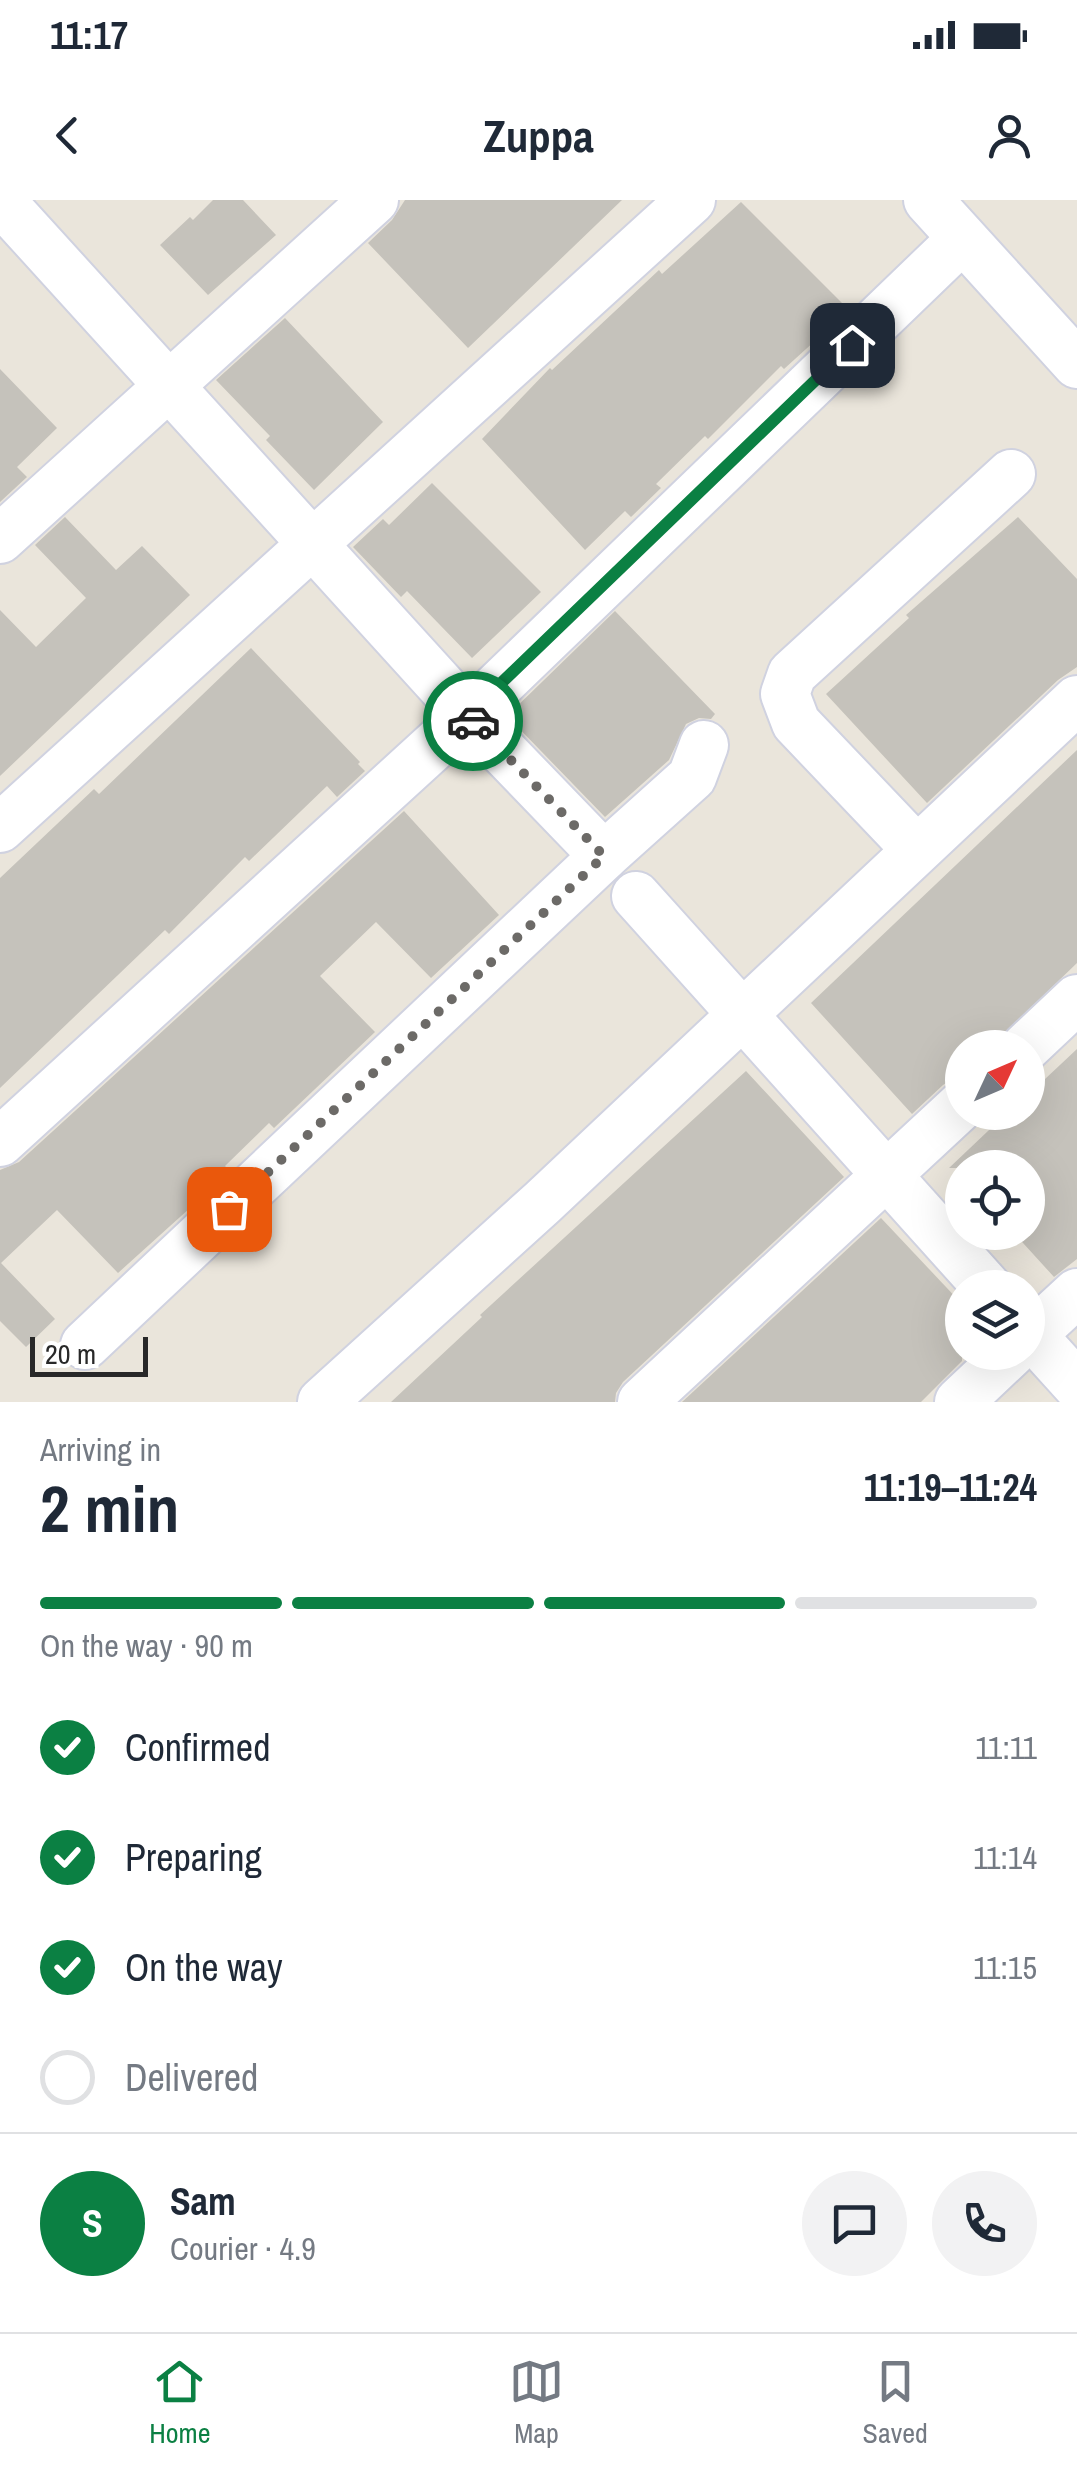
<!DOCTYPE html>
<html lang="en">
<head>
<meta charset="utf-8">
<style>
	:root { --surface:#fff; --page:#f2f2f3; --text:#1f2937; --muted:#747a83; --line:#e0e1e3; --accent:#0b8043 }
	body { margin:0; font-family:"Archivo Narrow",sans-serif; background:var(--page); color:var(--text); height:100vh; display:flex; flex-direction:column; font-size:38px; white-space:nowrap }
	* { box-sizing:border-box; margin:0 }
	p { font-size:32px; color:var(--muted) }
	.icon { flex:none; width:55px; height:55px; fill:none; stroke:currentColor; stroke-width:2; stroke-linecap:round; stroke-linejoin:round }
	.map { position:relative; height:1202px; overflow:hidden }
	.sheet { display:flex; flex-direction:column; background:var(--surface); flex:1 }
	.sheet>* { flex:none }
	.needle { width:65px; rotate:46deg }
	.buttons { position:absolute; left:945px; top:830px; display:grid; gap:20px }
	.buttons a { display:grid; place-items:center; width:100px; height:100px; border-radius:50%; background:var(--surface); box-shadow:0 10px 40px #0002; font-size:50px }
	.scale { position:absolute; left:30px; bottom:25px; width:118px; box-sizing:border-box; padding-left:10px; border:5px solid #282828; border-top:0; font-size:28px; line-height:35px; white-space:nowrap; color:#282828; -webkit-text-stroke:8px #fff; paint-order:stroke }
	.pin { position:absolute; display:grid; place-items:center; width:85px; height:85px; color:#fff; margin:-42px; border-radius:20px; box-shadow:0 5px 15px #0006 }
	.courier { position:absolute; display:grid; place-items:center; width:100px; height:100px; margin:-50px; border:8px solid #0b8043; border-radius:50%; background:#fff; color:#222; box-shadow:0 2px 12px #0007 }
	.summary em { font-style:normal; font-weight:700 }
	.summary div { display:flex; flex-direction:column-reverse }
	.summary { display:flex; align-items:center; justify-content:space-between; height:170px; padding:0 40px }
	h1 { font-size:65px; font-weight:700; line-height:75px }
	.bar { display:grid; grid-template-columns:repeat(4,1fr); gap:15px 10px; align-content:center; height:120px; padding:0 40px }
	.bar i { height:12px; border-radius:8px; background:var(--line) }
	.bar .current { background:var(--accent) }
	.bar p { grid-column:span 4 }
	.line { display:flex; align-items:center; gap:25px; padding:0 40px; border-top:2px solid var(--line) }
	.line div { flex:1 }
	.round { display:grid; place-items:center; flex:none; width:105px; height:105px; border-radius:52px; background:var(--page) }
	ol { padding:0 40px; list-style:none }
	li { display:flex; align-items:center; gap:30px; height:110px }
	li p { margin-inline-start:auto }
	li .icon { padding:10px; border-radius:50%; background:var(--accent); color:#fff; stroke-width:4 }
	li:last-child { color:var(--muted) }
	li i { width:55px; height:55px; border:5px solid var(--line); border-radius:50% }
	.status { display:flex; justify-content:space-between; align-items:center; height:70px; padding:0 50px; background:var(--surface); direction:ltr }
	.status svg { height:28px; fill:currentColor }
	header { display:flex; justify-content:space-between; align-items:center; height:130px; padding:0 40px; background:var(--surface); font-size:45px; font-weight:700 }
	.tab-bar { display:flex; justify-content:space-around; align-items:center; height:140px; border-top:2px solid var(--line); background:var(--surface); font-size:28px; color:var(--muted) }
	.tab-bar a { display:grid; justify-items:center; gap:5px }
	.tab-bar .current { color:var(--accent) }
	.map>svg:first-child { display:block }
	.building { fill:#c5c2bb }
	.lines { fill:none; stroke-linecap:round; stroke-linejoin:round }
	.street-casing { stroke:#d0d2e0; stroke-width:52 }
	.street { stroke:#fff; stroke-width:48 }
	.done { stroke:#6c6a67; stroke-width:10; stroke-dasharray:0 18 }
	.route { stroke:#0b8043; stroke-width:12 }
</style>
</head>
<body>
<div class="status"><b>11:17</b><svg viewBox="0 0 49 12"><path d="M0 12V9h3v3zM5 12V6h3v6zM10 12V3h3v9zM15 12V0h3v12zM26 1h20v11H26zM47 4h2v5h-2z"/></svg></div>
<header><svg class="icon" aria-label="back" viewBox="0 0 24 24"><path d="M15 5l-7 7 7 7"/></svg>Zuppa<svg class="icon" aria-label="person" viewBox="0 0 24 24"><circle cx="12" cy="8" r="4"/><path d="M4 21q1-7 8-7t8 7"/></svg></header>
<div class="map">
<svg width="1077" height="1202" viewBox="0 0 1077 1202">
	<rect width="100%" height="100%" fill="#eae5db"/>
	<g class="building">
		<polygon points="213,0 243,0 276,35 208,95 160,45 190,17 193,20"/>
		<polygon points="405,0 622,0 468,148 368,43 392,20"/>
		<polygon points="741,2 849,110 784,169 781,166 708,239 705,236 656,284 661,288 631,317 625,311 585,350 482,239 550,168 552,170 659,70 662,74"/>
		<polygon points="285,118 383,222 314,290 266,240 270,236 216,180"/>
		<polygon points="0,169 57,228 17,267 27,277 0,302"/>
		<polygon points="432,283 541,392 472,458 407,391 401,397 353,347 383,319 389,325"/>
		<polygon points="65,317 116,370 142,346 190,395 0,576 0,410 36,447 86,398 35,345"/>
		<polygon points="1018,317 1077,379 1077,467 1058,480 927,603 826,494 909,418 906,415"/>
		<polygon points="615,411 715,514 711,519 699,518 686,524 669,560 605,617 507,516"/>
		<polygon points="251,448 360,562 358,564 365,571 337,597 327,586 249,661 245,657 169,734 165,730 0,888 0,678 94,589 99,594"/>
		<polygon points="1077,550 1077,763 989,848 962,848 962,873 943,885 912,914 811,803"/>
		<polygon points="404,611 499,715 431,778 376,722 320,776 375,832 274,928 269,923 225,966 227,968 188,1006 190,1008 118,1073 57,1010 1,1063 55,1119 26,1147 0,1121 0,970 19,962"/>
		<polygon points="1077,849 1077,1059 1054,1077 1013,1032 1028,1032 1028,968 949,968 1008,912 1028,912 1028,895"/>
		<polygon points="746,871 844,977 623,1182 616,1193 615,1202 391,1202 482,1117 480,1115"/>
		<polygon points="881,1018 962,1104 962,1161 921,1202 682,1202"/>
	</g>
	<g class="lines">
		<g class="street-casing">
			<g id="street">
				<polyline points="0,0 468,515 604,656"/>
				<polyline points="928,0 1077,164"/>
				<polyline points="0,339 374,0"/>
				<polyline points="0,628 691,0"/>
				<polyline points="916,649 796,523 785,494 792,474 1011,274"/>
				<polyline points="636,696 988,1088"/>
				<polyline points="1025,848 1077,799"/>
				<polyline points="0,942 468,515 962,39"/>
				<polyline points="1028,1131 1077,1185"/>
				<polyline points="1028,1138 1077,1093"/>
				<polyline points="85,1145 604,656 692,577 704,545"/>
				<polyline points="322,1202 543,1002 1077,500"/>
				<polyline points="642,1202 962,905"/>
				<polyline points="959,1202 1012,1152"/>
			</g>
		</g>
		<use href="#street" class="street"/>
	</g>
	<g class="lines">
		<polyline class="done" points="229,1009 604,656 473,521"/>
		<polyline class="route" points="473,521 468,515 852,145"/>
	</g>
</svg>
<div class="buttons">
<a><svg class="needle" viewBox="-14 -14 28 28"><path d="M0-13l5 13h-10z" fill="#e53935"/><path d="M0 13l5-13h-10z" fill="#747a83"/></svg></a>
<a><svg class="icon" aria-label="locate" viewBox="0 0 24 24"><circle cx="12" cy="12" r="6"/><path d="M12 2v4M12 18v4M2 12h4M18 12h4"/></svg></a>
<a><svg class="icon" aria-label="layers" viewBox="0 0 24 24"><path d="M12 4l9 5-9 5-9-5zM3 14l9 5 9-5"/></svg></a>
</div>
<div class="scale">20 m</div>
<div class="pin" style="left:229px;top:1009px;background:#ea580c"><svg class="icon" aria-label="bag" viewBox="0 0 24 24"><path d="M5 8h14l-1 12H6zM9 8a3 3 0 0 1 6 0"/></svg></div>
<div class="pin" style="left:852px;top:145px;background:#1f2937"><svg class="icon" aria-label="home" viewBox="0 0 24 24"><path d="M3 11l9-7 9 7M6 9v11h12V9"/></svg></div>
<div class="courier" style="left:473px;top:521px"><svg class="icon" aria-label="car" viewBox="0 0 24 24"><path d="M5 17H2v-5l4-1 3-4h7l3 4 3 1v5h-3M9 17h6M6 11h13"/><circle cx="7" cy="17" r="2"/><circle cx="17" cy="17" r="2"/></svg></div>
</div>
<section class="sheet">
<div class="summary"><div><h1>2 min</h1><p>Arriving in</p></div><em>11:19–11:24</em></div>
<div class="bar"><i class="current"></i><i class="current"></i><i class="current"></i><i></i><p>On the way · 90 m</p></div>
<ol>
<li><svg class="icon" aria-label="check" viewBox="0 0 24 24"><path d="M5 12l5 5 9-10"/></svg>Confirmed<p>11:11</p></li>
<li><svg class="icon" aria-label="check" viewBox="0 0 24 24"><path d="M5 12l5 5 9-10"/></svg>Preparing<p>11:14</p></li>
<li><svg class="icon" aria-label="check" viewBox="0 0 24 24"><path d="M5 12l5 5 9-10"/></svg>On the way<p>11:15</p></li>
<li><i></i>Delivered</li>
</ol>
<div class="line" style="height:180px"><b class="round" style="background:var(--accent);color:#fff">S</b><div><b>Sam</b><p>Courier · 4.9</p></div><a class="round"><svg class="icon" aria-label="chat" viewBox="0 0 24 24"><path d="M4 5h16v11H9l-5 4z"/></svg></a><a class="round"><svg class="icon" aria-label="phone" viewBox="0 0 24 24"><path d="M5 4h4l2 5-3 2q2 4 5 5l2-3 5 2v4C11 20 4 13 5 4z"/></svg></a></div>
</section>
<nav class="tab-bar">
<a class="current"><svg class="icon" aria-label="home" viewBox="0 0 24 24"><path d="M3 11l9-7 9 7M6 9v11h12V9"/></svg>Home</a>
<a><svg class="icon" aria-label="map" viewBox="0 0 24 24"><path d="M3 6l6-2 6 2 6-2v14l-6 2-6-2-6 2zM9 4v14M15 6v14"/></svg>Map</a>
<a><svg class="icon" aria-label="saved" viewBox="0 0 24 24"><path d="M7 4h10v16l-5-4-5 4z"/></svg>Saved</a>
</nav>
</body>
</html>
